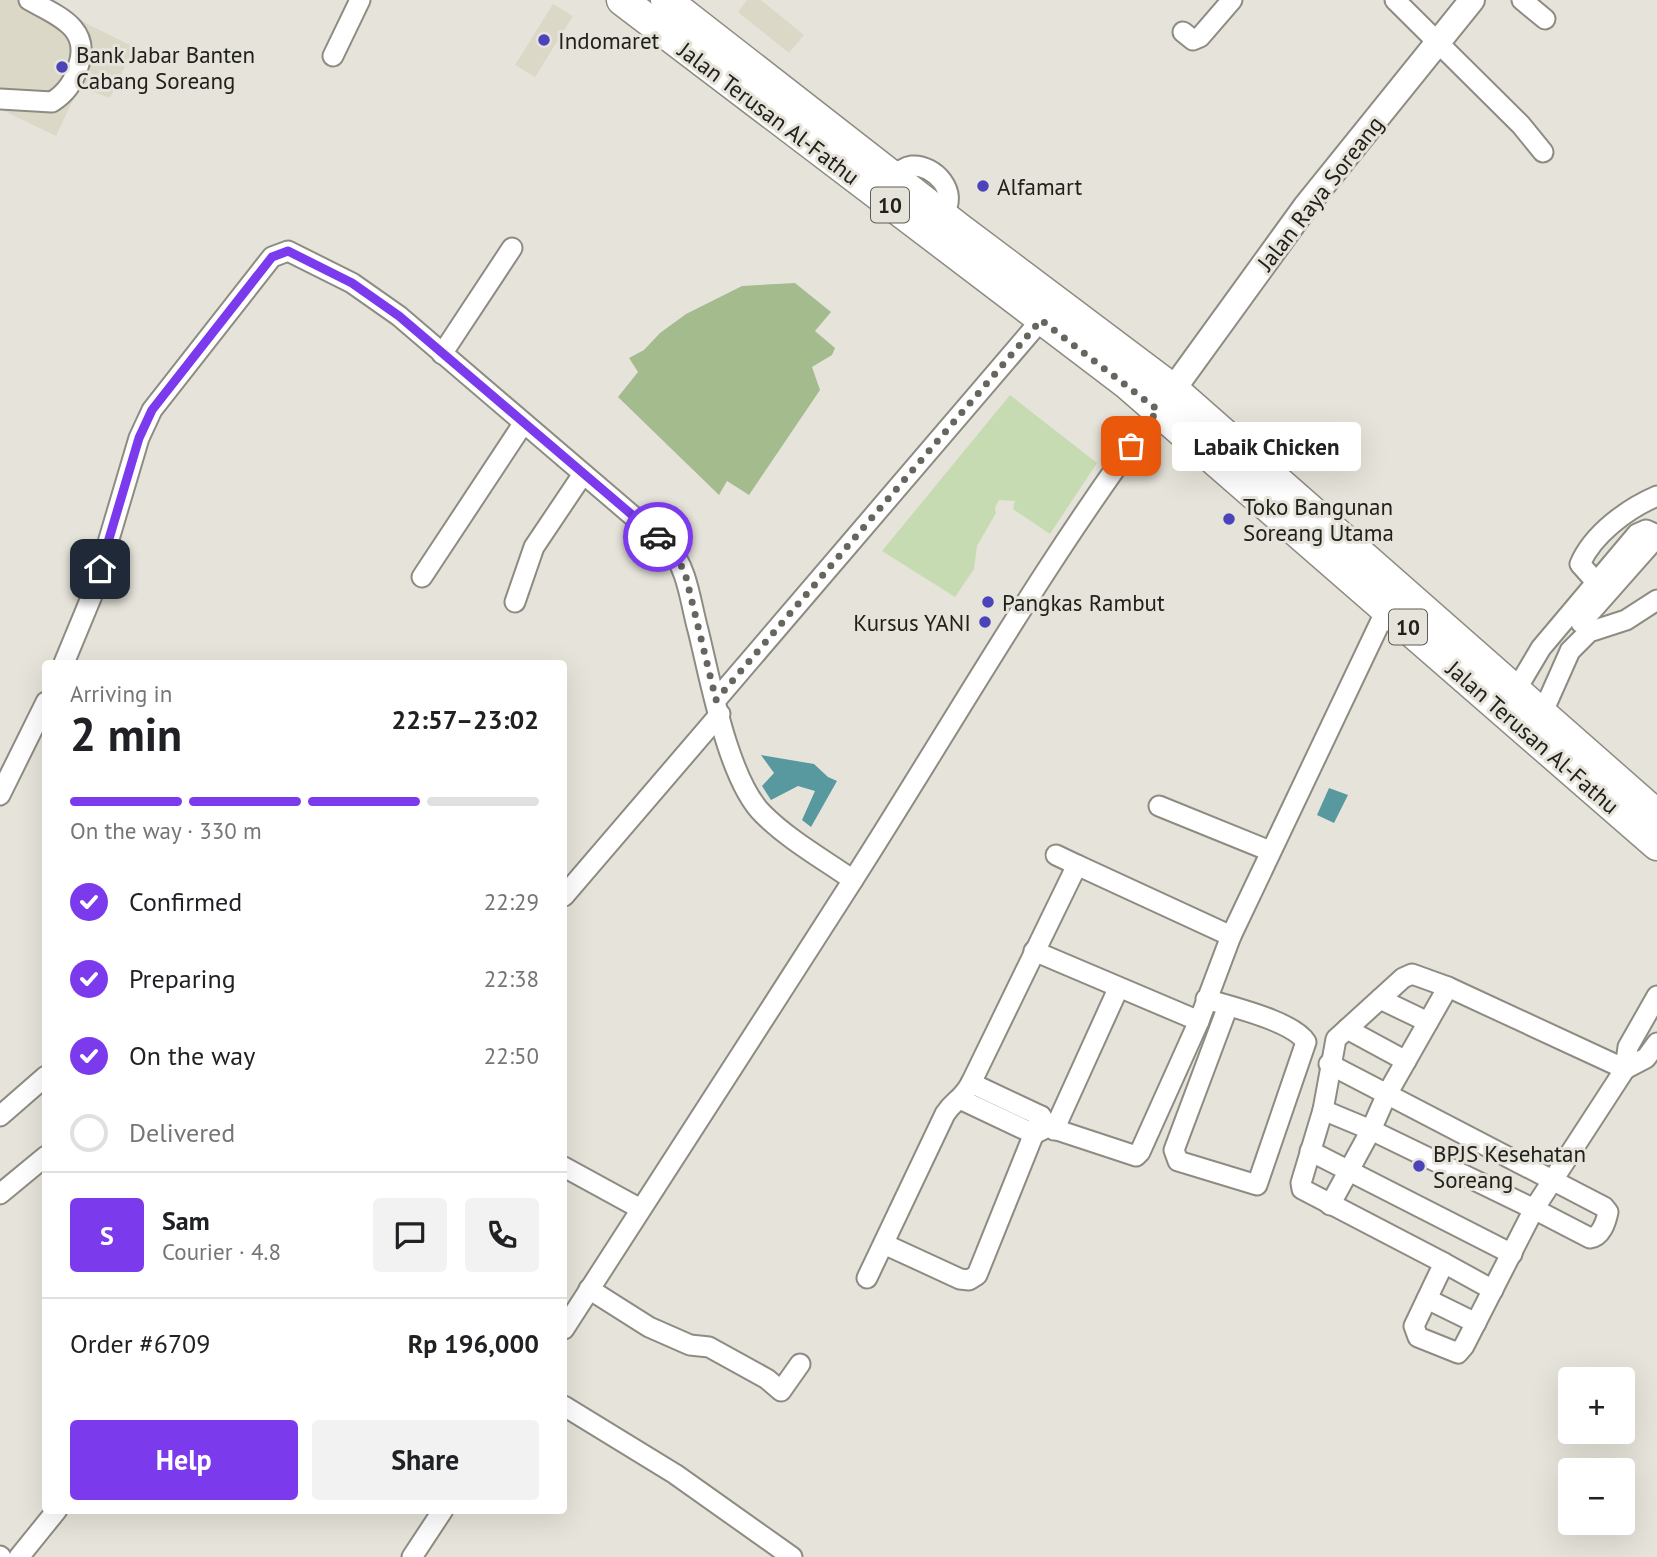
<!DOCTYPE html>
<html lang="en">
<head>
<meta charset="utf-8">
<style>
	:root { --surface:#fff; --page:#f2f2f2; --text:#202124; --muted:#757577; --line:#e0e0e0; --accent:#7c3aed }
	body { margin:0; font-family:"PT Sans",sans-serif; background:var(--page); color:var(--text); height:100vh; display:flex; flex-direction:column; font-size:26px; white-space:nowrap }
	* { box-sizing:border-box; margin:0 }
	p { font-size:23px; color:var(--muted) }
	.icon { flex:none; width:38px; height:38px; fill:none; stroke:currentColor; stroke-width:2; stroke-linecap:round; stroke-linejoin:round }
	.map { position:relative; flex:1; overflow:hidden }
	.panel { position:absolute; left:42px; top:660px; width:525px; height:854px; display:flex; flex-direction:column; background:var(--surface); border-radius:7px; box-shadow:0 7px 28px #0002 }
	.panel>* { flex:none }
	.fabs { position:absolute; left:1558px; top:1367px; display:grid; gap:14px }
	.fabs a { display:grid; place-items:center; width:77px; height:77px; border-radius:7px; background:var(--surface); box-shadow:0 7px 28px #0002; font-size:35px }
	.pin { position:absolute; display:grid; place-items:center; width:60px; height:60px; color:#fff; margin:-30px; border-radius:14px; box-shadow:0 4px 10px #0006 }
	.courier { position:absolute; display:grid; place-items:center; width:70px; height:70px; margin:-35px; border:5px solid #7c3aed; border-radius:50%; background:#fff; color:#222; box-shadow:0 2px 9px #0007 }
	.bubble { position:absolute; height:49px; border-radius:7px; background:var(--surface); box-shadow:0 7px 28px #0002; font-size:23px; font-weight:600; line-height:49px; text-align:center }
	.summary em { font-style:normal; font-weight:600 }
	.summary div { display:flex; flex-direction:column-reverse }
	.summary { display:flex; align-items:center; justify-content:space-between; height:119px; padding:0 28px }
	h1 { font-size:46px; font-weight:600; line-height:52px }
	.bar { display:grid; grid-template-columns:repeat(4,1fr); gap:10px 7px; align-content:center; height:84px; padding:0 28px }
	.bar i { height:9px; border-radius:5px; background:var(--line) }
	.bar .active { background:var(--accent) }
	.bar p { grid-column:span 4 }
	.line { display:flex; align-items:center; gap:18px; padding:0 28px; border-top:2px solid var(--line) }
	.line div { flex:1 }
	.round { display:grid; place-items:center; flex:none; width:74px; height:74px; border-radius:7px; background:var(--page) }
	ol { padding:0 28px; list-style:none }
	li { display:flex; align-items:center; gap:21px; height:77px }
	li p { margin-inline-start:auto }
	li .icon { padding:7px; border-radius:50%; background:var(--accent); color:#fff; stroke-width:4 }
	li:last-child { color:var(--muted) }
	li i { width:38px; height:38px; border:4px solid var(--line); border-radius:50% }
	.button { display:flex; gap:14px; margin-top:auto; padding:14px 28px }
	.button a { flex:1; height:80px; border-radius:7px; background:var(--accent); color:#fff; font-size:28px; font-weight:600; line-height:80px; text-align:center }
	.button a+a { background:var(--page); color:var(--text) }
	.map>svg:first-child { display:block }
	.built { fill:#dbd8c8 }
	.green { fill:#c6dbb1 }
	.forest { fill:#a4bb8e }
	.water { fill:#58989f }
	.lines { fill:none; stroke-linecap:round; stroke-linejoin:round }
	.minor-casing { stroke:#8d8b82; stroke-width:23 }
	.major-casing { stroke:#8d8b82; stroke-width:28 }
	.highway-casing { stroke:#8d8b82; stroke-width:33 }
	.minor { stroke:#fff; stroke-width:19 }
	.major { stroke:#fff; stroke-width:24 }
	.highway { stroke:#fff; stroke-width:30 }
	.done { stroke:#66655e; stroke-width:7; stroke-dasharray:0 12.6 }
	.route { stroke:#7c3aed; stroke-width:9 }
	.poi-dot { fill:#4a43ba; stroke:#e6e4da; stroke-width:2.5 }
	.labels { text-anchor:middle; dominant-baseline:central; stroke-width:6; stroke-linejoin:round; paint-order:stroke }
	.shield { fill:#e6e4da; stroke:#5c5b55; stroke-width:2 }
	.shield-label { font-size:21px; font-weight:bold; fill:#21201c }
	.poi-label { font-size:23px; fill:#21201c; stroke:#e6e4da; text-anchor:start }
	.street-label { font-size:23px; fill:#21201c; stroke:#e6e4da }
</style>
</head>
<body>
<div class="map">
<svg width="1657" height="1557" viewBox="0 0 1657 1557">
	<rect width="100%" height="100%" fill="#e6e4da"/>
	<g class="built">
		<polygon points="0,0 39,0 134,47 110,98 79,87 56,136 0,109"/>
		<polygon points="747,0 761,0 804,35 789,53 738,12"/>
		<polygon points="553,4 573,16 535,77 515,65"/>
	</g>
	<polygon class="green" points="1010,395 1097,463 1050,534 1013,509 1015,501 999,500 995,508 996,513 977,546 974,569 955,597 882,551"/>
	<polygon class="forest" points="795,283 831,312 815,331 835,348 832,355 812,367 820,390 749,495 727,481 719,495 618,397 638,372 629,358 644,350 660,333 686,314 742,286"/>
	<g class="water">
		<polygon points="761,755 814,764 828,777 837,781 811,827 802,820 815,791 798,786 771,800 762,786 774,773"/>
		<polygon points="1329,788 1348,795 1334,823 1317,815"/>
	</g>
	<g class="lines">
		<g class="minor-casing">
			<g id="minor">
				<polyline points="1395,0 1521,125 1543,152"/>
				<polyline points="1522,0 1545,19"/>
				<polyline points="1183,32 1193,40 1200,37 1232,0"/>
				<polyline points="333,56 360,0"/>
				<path d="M0 99 52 102C66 93 73 83 78 67 92 28 58 16 29 0"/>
				<path d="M893 177C899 172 904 167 912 166 934 164 961 193 942 215"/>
				<polyline points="442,354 512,248"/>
				<polyline points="422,577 523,424"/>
				<path d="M1596 582 1580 564C1593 534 1627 509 1657 496"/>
				<polyline points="515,602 534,547 583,474"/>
				<polyline points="1581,623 1657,537"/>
				<path d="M64 663 93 593 139 438 152 410 272 257 288 251 352 283 399 316 668 546C688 569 690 601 698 630 710 678 728 780 763 814 789 840 823 859 853 880"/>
				<polyline points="1516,690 1541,648 1637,534 1646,530 1657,535"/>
				<polyline points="716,700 1041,320"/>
				<polyline points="1542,714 1570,651 1589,632 1626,620 1657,600"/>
				<polyline points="0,795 46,702"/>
				<polyline points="1159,806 1270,851"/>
				<polyline points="1056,855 1077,865"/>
				<polyline points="564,896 720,714"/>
				<polyline points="1034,951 1199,1021 1231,936 1387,608"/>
				<path d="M1206 999C1231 1007 1293 1021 1306 1042L1257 1185 1178 1161 1174 1150 1228 1006"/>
				<polyline points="1380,999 1428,1022"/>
				<polyline points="1347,1029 1406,1061"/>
				<polyline points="1625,1069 1448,987 1386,1096 1371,1130 1534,1209 1625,1069 1628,1047 1657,996"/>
				<polyline points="1625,1069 1646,1058 1657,1043"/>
				<polyline points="962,1100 1034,1134 1048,1127 1041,1116 971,1083"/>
				<path d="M1323 1110 1301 1183 1302 1189 1444 1263 1414 1326 1418 1337 1458 1353 1464 1346 1534 1209 1590 1238C1601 1237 1606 1222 1608 1212L1604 1207 1329 1064"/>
				<polyline points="0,1116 46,1076"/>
				<polyline points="1048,1127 1136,1156 1140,1152 1199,1021"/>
				<polyline points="1054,1130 1118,989"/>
				<polyline points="1310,1151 1512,1254"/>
				<polyline points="564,1167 639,1208"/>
				<polyline points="0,1194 46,1156"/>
				<polyline points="1330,1205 1371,1130 1323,1110 1336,1039 1403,978 1412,974 1448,987"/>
				<polyline points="884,1244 960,1279 969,1280 977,1275 1041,1116"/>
				<polyline points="1444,1263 1493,1290"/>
				<path d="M867 1278 945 1114C954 1100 961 1101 971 1083L1077 865 1231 936"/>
				<polyline points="589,1289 649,1327 690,1345 709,1347 767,1379 781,1391 800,1364"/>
				<polyline points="1427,1299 1476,1323"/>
				<path d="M564 1329C660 1180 757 1030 853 880 954 722 1045 560 1158 410"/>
				<polyline points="564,1406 675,1474 792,1557"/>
				<polyline points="0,1556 1,1557"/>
				<polyline points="19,1557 57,1510"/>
				<polyline points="412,1557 443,1510"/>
			</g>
		</g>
		<g class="major-casing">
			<polyline id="major" points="1164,402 1306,206 1472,0"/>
		</g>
		<g class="highway-casing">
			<g id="highway">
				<polyline points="622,0 1126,383 1657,845"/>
				<polyline points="666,0 960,229 1174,390 1657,815"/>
			</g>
		</g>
		<use href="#minor" class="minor"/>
		<use href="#major" class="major"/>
		<use href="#highway" class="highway"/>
	</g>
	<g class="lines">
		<polyline class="done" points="658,537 676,556 685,573 716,700 1041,320 1158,410 1131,446"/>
		<polyline class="route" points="100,569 139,438 152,410 272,257 288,251 352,283 399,316 658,537"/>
	</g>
	<g class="poi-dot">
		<circle cx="544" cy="40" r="7"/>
		<circle cx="62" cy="67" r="7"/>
		<circle cx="983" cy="186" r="7"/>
		<circle cx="1229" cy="519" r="7"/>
		<circle cx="988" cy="602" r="7"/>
		<circle cx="985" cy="622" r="7"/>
		<circle cx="1419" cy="1166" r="7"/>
	</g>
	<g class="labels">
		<g class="shield">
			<rect x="871" y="187.5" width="38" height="35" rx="5"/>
			<rect x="1389" y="609.5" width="38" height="35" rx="5"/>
		</g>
		<g class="shield-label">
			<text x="890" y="205">10</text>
			<text x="1408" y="627">10</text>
		</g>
		<g class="poi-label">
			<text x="558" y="40">Indomaret</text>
			<text x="76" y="54">Bank Jabar Banten<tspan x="76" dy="26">Cabang Soreang</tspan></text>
			<text x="997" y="186">Alfamart</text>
			<text x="1243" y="506">Toko Bangunan<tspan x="1243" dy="26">Soreang Utama</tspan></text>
			<text x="1002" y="602">Pangkas Rambut</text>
			<text x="971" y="622" text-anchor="end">Kursus YANI</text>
			<text x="1433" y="1153">BPJS Kesehatan<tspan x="1433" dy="26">Soreang</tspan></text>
		</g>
		<g class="street-label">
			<text transform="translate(769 113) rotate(37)">Jalan Terusan Al-Fathu</text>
			<text transform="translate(1320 193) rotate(-52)">Jalan Raya Soreang</text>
			<text transform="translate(1533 737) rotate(41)">Jalan Terusan Al-Fathu</text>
		</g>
	</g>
</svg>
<div class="fabs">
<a>+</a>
<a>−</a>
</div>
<div class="pin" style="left:1131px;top:446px;background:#ea580c"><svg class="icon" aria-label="bag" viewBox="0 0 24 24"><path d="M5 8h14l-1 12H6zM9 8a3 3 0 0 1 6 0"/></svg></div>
<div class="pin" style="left:100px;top:569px;background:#1f2937"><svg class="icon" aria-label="home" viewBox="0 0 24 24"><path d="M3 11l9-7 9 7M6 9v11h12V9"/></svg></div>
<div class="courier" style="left:658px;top:537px"><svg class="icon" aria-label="car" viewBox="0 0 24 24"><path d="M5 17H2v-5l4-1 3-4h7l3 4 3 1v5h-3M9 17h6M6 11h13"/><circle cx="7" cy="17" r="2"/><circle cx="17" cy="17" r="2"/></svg></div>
<div class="bubble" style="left:1172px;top:422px;width:189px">Labaik Chicken</div>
<section class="panel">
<div class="summary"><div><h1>2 min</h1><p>Arriving in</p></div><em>22:57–23:02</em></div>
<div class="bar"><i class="active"></i><i class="active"></i><i class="active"></i><i></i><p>On the way · 330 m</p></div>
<ol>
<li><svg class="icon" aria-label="check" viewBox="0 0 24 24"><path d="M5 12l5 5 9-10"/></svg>Confirmed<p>22:29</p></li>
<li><svg class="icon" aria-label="check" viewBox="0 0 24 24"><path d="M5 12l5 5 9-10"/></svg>Preparing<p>22:38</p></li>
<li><svg class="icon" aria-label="check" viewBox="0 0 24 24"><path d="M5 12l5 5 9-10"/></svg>On the way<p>22:50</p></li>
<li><i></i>Delivered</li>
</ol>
<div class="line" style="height:126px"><b class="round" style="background:var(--accent);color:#fff">S</b><div><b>Sam</b><p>Courier · 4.8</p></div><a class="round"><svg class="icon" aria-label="chat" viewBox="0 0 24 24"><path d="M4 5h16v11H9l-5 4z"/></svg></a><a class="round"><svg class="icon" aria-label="phone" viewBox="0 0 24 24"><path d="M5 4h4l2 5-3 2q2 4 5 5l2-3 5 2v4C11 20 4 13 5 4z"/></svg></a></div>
<div class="line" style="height:91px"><div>Order #6709</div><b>Rp 196,000</b></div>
<div class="button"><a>Help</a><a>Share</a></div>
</section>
</div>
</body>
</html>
